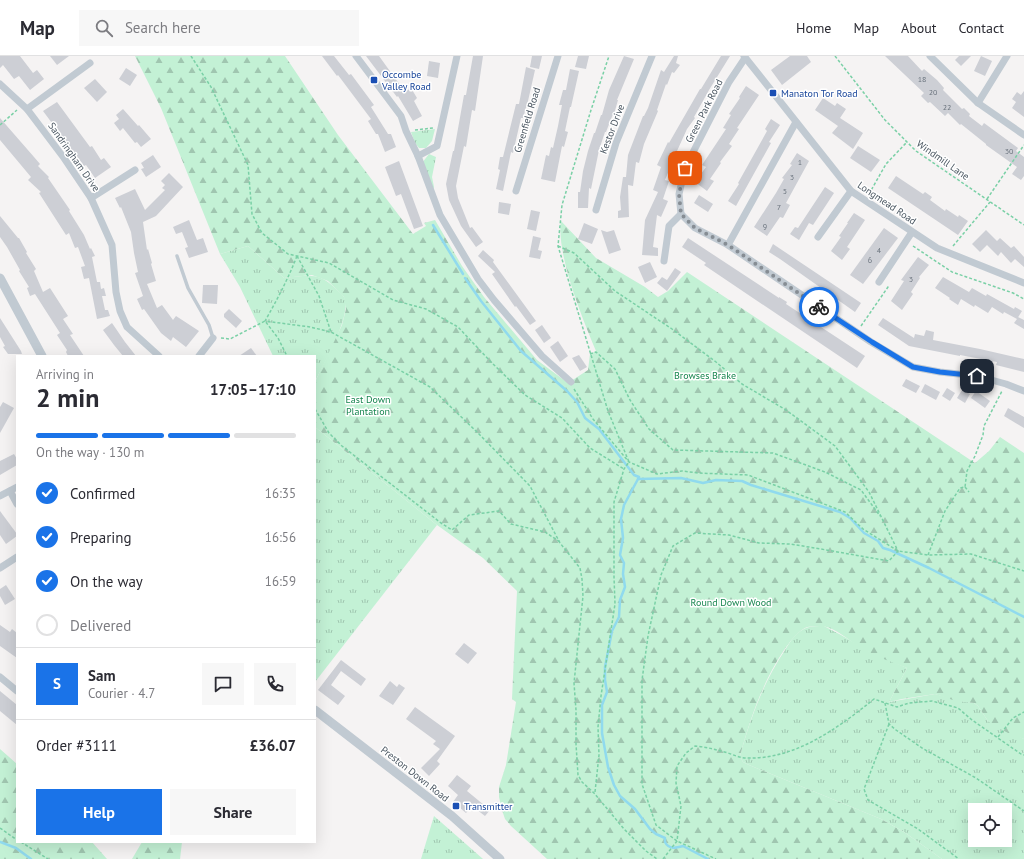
<!DOCTYPE html>
<html lang="en">
<head>
<meta charset="utf-8">
<style>
	:root { --surface:#fff; --page:#f7f7f7; --text:#2b2b33; --muted:#7c7c81; --line:#e1e1e2; --accent:#1a73e8 }
	body { margin:0; font-family:"PT Sans",sans-serif; background:var(--page); color:var(--text); height:100vh; display:flex; flex-direction:column; font-size:15px; white-space:nowrap }
	* { box-sizing:border-box; margin:0 }
	p { font-size:13px; color:var(--muted) }
	.icon { flex:none; width:22px; height:22px; fill:none; stroke:currentColor; stroke-width:2; stroke-linecap:round; stroke-linejoin:round }
	.map { position:relative; flex:1; overflow:hidden }
	.side { position:absolute; left:16px; top:299px; width:300px; height:488px; display:flex; flex-direction:column; background:var(--surface); border-radius:0px; box-shadow:0 4px 16px #0002 }
	.side>* { flex:none }
	.controls { position:absolute; left:968px; top:747px; display:grid; gap:8px }
	.controls a { display:grid; place-items:center; width:44px; height:44px; border-radius:0px; background:var(--surface); box-shadow:0 4px 16px #0002; font-size:20px }
	.pin { position:absolute; display:grid; place-items:center; width:34px; height:34px; color:#fff; margin:-17px; border-radius:8px; box-shadow:0 2px 6px #0006 }
	.courier { position:absolute; display:grid; place-items:center; width:40px; height:40px; margin:-20px; border:3px solid #1a73e8; border-radius:50%; background:#fff; color:#222; box-shadow:0 1px 5px #0007 }
	.overview em { font-style:normal; font-weight:700 }
	.overview div { display:flex; flex-direction:column-reverse }
	.overview { display:flex; align-items:center; justify-content:space-between; height:68px; padding:0 20px }
	h1 { font-size:26px; font-weight:700; line-height:30px }
	.bar { display:grid; grid-template-columns:repeat(4,1fr); gap:6px 4px; align-content:center; height:48px; padding:0 20px }
	.bar i { height:5px; border-radius:3px; background:var(--line) }
	.bar .on { background:var(--accent) }
	.bar p { grid-column:span 4 }
	.line { display:flex; align-items:center; gap:10px; padding:0 20px; border-top:1px solid var(--line) }
	.line div { flex:1 }
	.round { display:grid; place-items:center; flex:none; width:42px; height:42px; border-radius:0px; background:var(--page) }
	ol { padding:0 20px; list-style:none }
	li { display:flex; align-items:center; gap:12px; height:44px }
	li p { margin-inline-start:auto }
	li .icon { padding:4px; border-radius:50%; background:var(--accent); color:#fff; stroke-width:4 }
	li:last-child { color:var(--muted) }
	li i { width:22px; height:22px; border:2px solid var(--line); border-radius:50% }
	.cta { display:flex; gap:8px; margin-top:auto; padding:8px 20px }
	.cta a { flex:1; height:46px; border-radius:0px; background:var(--accent); color:#fff; font-size:16px; font-weight:700; line-height:46px; text-align:center }
	.cta a+a { background:var(--page); color:var(--text) }
	header { display:flex; align-items:center; gap:24px; box-sizing:border-box; height:56px; padding:0 20px; background:var(--surface); border-bottom:1px solid var(--line) }
	header strong { font-size:19px }
	nav { display:flex; gap:22px; margin-inline-start:auto; font-size:14px }
	.search { width:280px; height:36px; background:var(--page); display:flex; align-items:center; gap:10px; box-sizing:border-box; padding:0 14px; border-radius:0px; color:var(--muted); font-size:15px }
	.map>svg:first-child { display:block }
	.grass { fill:url(#grass-tufts); fill-rule:evenodd }
	.forest { fill:url(#forest-firs) }
	.lines { fill:none; stroke-linecap:round; stroke-linejoin:round }
	.stream { stroke:#90daee; stroke-width:2.5 }
	.building { fill:#cdcfd5 }
	.path { stroke:#7ad0a6; stroke-width:1.5; stroke-dasharray:3 2; stroke-linecap:butt }
	.service { stroke:#c1cad2; stroke-width:3.5 }
	.minor { stroke:#c1cad2; stroke-width:7 }
	.tertiary { stroke:#c1cad2; stroke-width:9 }
	.done { stroke:#868d94; stroke-width:4; stroke-dasharray:0 7.2 }
	.route { stroke:#1a73e8; stroke-width:5 }
	.transit-dot { fill:#1a4fb4; stroke:#fff; stroke-width:1.5 }
	.labels { text-anchor:middle; dominant-baseline:central; stroke-width:3; stroke-linejoin:round; paint-order:stroke }
	.number-label { font-size:8px; fill:#6b747e }
	.transit-label { font-size:10px; fill:#164399; stroke:#fff; text-anchor:start }
	.street-label { font-size:10px; fill:#4a5661; stroke:#fff }
	.park-label { font-size:10px; fill:#17864f; stroke:#fff }
</style>
</head>
<body>
<header>
<strong>Map</strong>
<div class="search"><svg class="icon" aria-label="search" viewBox="0 0 24 24"><circle cx="10" cy="10" r="6"/><path d="M15 15l6 6"/></svg>Search here</div>
<nav><a>Home</a><a>Map</a><a>About</a><a>Contact</a></nav>
</header>
<div class="map">
<svg width="1024" height="803" viewBox="0 0 1024 803">
	<defs>
		<pattern id="grass-tufts" width="24" height="20" patternUnits="userSpaceOnUse"><rect width="24" height="20" fill="#c3f1d5"/><path d="M3 7l-1-3M5 7V3M7 7l1-3M15 17l-1-3M17 17v-4M19 17l1-3" fill="none" stroke="#a0c6b0"/></pattern>
		<pattern id="forest-firs" width="22" height="20" patternUnits="userSpaceOnUse"><rect width="22" height="20" fill="#c3f1d5"/><path d="M5 1l3.5 6h-7zM16 11l3.5 6h-7z" fill="#a0c6b0"/></pattern>
	</defs>
	<rect width="100%" height="100%" fill="#f5f3f3"/>
	<g class="grass">
		<polygon points="435,73 432,85 426,92 419,92 415,87 411,76"/>
		<polygon points="429,98 436,101 432,121 434,131 433,133 422,107"/>
		<path d="M248 190 284 222C306 220 318 215 335 232 338 235 342 238 344 241 353 258 323 309 315 326V300H273L240 231 220 198Z"/>
		<polygon points="315,371 437,469 315,626"/>
		<path d="M824 570 841 579 872 597 907 612 889 646 935 638 961 645 974 647 978 650 988 665 1024 683V803H942L904 776 881 763 749 709 743 706 740 700C750 663 763 627 785 594 790 586 796 576 806 572 811 570 818 570 824 570ZM975 754H1005V784H975Z"/>
		<polygon points="434,760 483,803 421,803"/>
	</g>
	<g class="forest">
		<path d="M135 0H285L338 79 413 178 426 170 424 167 435 164 462 210 484 241 537 304 568 327 588 314 590 298 596 295C583 264 556 198 561 165L596 202 645 231 658 241 668 235 687 216 975 407 989 395 1000 381 1024 397V683L1010 678 993 669 988 665 978 650 974 647 956 645 935 638 902 643 889 646 907 612C891 606 875 600 860 591 848 584 837 573 823 570 818 570 809 570 805 572 796 577 790 586 784 594 762 627 750 663 740 700L743 706 749 709 881 763 904 776 942 803H547L511 770 505 763 502 754 499 741V731L506 709 516 646 512 643 517 535 483 502 437 469 315 371V326L342 269 346 253 344 241 328 225 312 219 284 222 248 190 220 198 161 52Z"/>
		<polygon points="0,693 17,708 17,786 92,786 107,803 0,803"/>
		<polygon points="142,786 182,786 180,803 132,803"/>
	</g>
	<g class="lines">
		<g class="stream">
			<polyline points="433,169 463,218"/>
			<polyline points="465,222 481,245 521,295 567,335 577,346 585,362 599,373 634,419 639,421 638,423 639,423 681,422 703,427 716,424 742,425 751,429 840,456 850,462 864,477 878,485 883,492 890,494 929,512 1024,561"/>
			<path d="M638 423 624 449 621 463 623 482 620 499 624 507 623 518 625 531 620 544 619 561 612 575 605 611V624L607 636 602 649V677L608 711 614 729 620 740 635 753 650 773 656 778 665 782V786C669 794 676 792 683 790L708 803"/>
			<polyline points="0,786 16,792 31,803"/>
		</g>
	</g>
	<g class="building">
		<polygon points="0,0 20,0 33,17 37,14 44,23 30,34 19,20 14,23 3,9 0,12"/>
		<polygon points="50,0 69,0 57,9"/>
		<polygon points="322,0 334,0 349,19 351,18 374,49 371,51 388,78 391,78 396,91 385,96 378,78 376,78 368,65 371,63 338,19 337,20"/>
		<polygon points="366,0 379,0 405,36 411,32 417,42 414,45 422,60 413,65 398,40 397,41"/>
		<polygon points="473,0 483,0 475,55 472,54 466,91 464,90 456,130 458,142 470,172 472,171 483,186 476,191 461,170 449,144 446,128 453,95 454,95 464,39 466,39"/>
		<polygon points="532,0 542,0 539,13 530,11"/>
		<polygon points="578,0 589,0 586,13 575,11"/>
		<polygon points="624,0 634,3 617,44 618,44 614,58 613,58 606,76 605,76 599,94 591,133 589,132 588,152 578,152 578,136 580,136 583,115 588,95 594,77 595,77 601,59 602,59 609,34"/>
		<polygon points="674,0 678,0 676,7 680,9 674,17 672,16 667,29 666,28 657,54 658,55 644,88 639,107 636,106 633,130 628,129 629,161 618,162 618,155 621,154 620,141 623,121 626,121 628,99 643,60 644,60 648,52 661,14 664,16"/>
		<polygon points="721,0 730,0 709,34 694,61 695,62 687,73 677,95 665,124 669,125 663,143 668,145 661,161 657,159 653,191 658,192 658,200 642,199 645,164 658,136 653,134 661,111 657,109 668,86 669,87 700,33 701,33"/>
		<polygon points="790,0 807,0 811,6 782,29 771,14"/>
		<polygon points="885,0 908,0 922,15 924,13 937,24 944,32 943,34 962,53 964,52 970,58 969,60 982,70 984,67 1018,92 1016,95 1024,101 1024,120 1021,124 1012,118 1017,111 986,89 986,88 961,68 960,69 948,57 945,60 930,46 928,47 921,40 924,37"/>
		<polygon points="959,0 971,0 961,10 955,4"/>
		<polygon points="981,0 992,5 985,20 974,15"/>
		<polygon points="429,5 440,7 438,22 427,20"/>
		<polygon points="526,11 535,14 528,45 523,62 521,62 513,97 511,96 503,135 496,133 500,114 498,113 500,101 503,101 516,48 519,48"/>
		<polygon points="126,12 137,19 130,30 119,23"/>
		<polygon points="570,13 579,15 571,51 570,51 565,75 568,76 564,91 562,90 555,126 541,123 546,99 549,100 551,91 553,92 558,70 562,49 559,49 563,34 566,34"/>
		<polygon points="95,23 107,36 97,46 84,32"/>
		<polygon points="746,30 759,39 737,72 739,73 729,88 732,90 720,106 721,107 710,123 714,125 707,135 695,126 706,111 702,109 726,73 723,72 731,59 729,58 740,42 739,41"/>
		<polygon points="1024,35 1024,61 1012,52 1016,46 1012,43 1017,36 1021,39"/>
		<polygon points="823,42 835,50 837,47 846,53 840,62 863,77 853,93 832,77 838,70 815,54"/>
		<polygon points="57,46 90,91 92,90 101,104 104,102 111,111 95,122 86,109 84,110 43,55"/>
		<polygon points="123,53 138,70 139,69 151,83 141,91 137,86 135,87 123,72 120,75 114,67 119,63 116,59"/>
		<polygon points="0,62 34,101 40,108 38,110 49,121 48,122 70,154 69,155 84,179 90,193 91,192 95,200 92,201 97,226 100,226 101,233 104,232 106,240 102,240 105,254 108,254 110,260 97,263 89,222 84,223 81,211 85,210 78,191 75,192 69,177 66,179 39,137 41,136 28,124 31,121 0,84"/>
		<polygon points="771,63 780,69 769,86 771,87 736,150 728,145 739,128 738,127 767,75 765,73"/>
		<polygon points="858,90 880,104 871,116 850,102"/>
		<polygon points="797,97 809,105 786,147 790,149 783,162 780,161 767,180 754,171 776,137 784,123 782,122 792,109 790,108"/>
		<polygon points="153,99 161,111 146,121 141,113 144,112 141,107"/>
		<polygon points="399,105 423,170 414,173 401,138 396,140 385,111"/>
		<polygon points="169,117 183,131 156,160 143,166 147,194 148,193 152,207 151,208 156,225 147,228 157,252 162,249 173,264 176,260 199,275 186,291 173,281 171,285 161,277 144,253 142,254 137,243 143,240 135,217 138,216 134,197 131,176 121,151 120,152 115,142 135,133 145,154 165,134 162,132 165,129 161,125"/>
		<polygon points="896,120 923,138 925,136 932,141 930,144 945,155 946,153 958,161 959,159 968,165 958,179 888,132"/>
		<polygon points="825,131 834,137 813,169 809,167 799,184 790,178 795,171 798,172"/>
		<polygon points="699,139 713,148 708,156 694,147"/>
		<polygon points="499,146 511,148 509,159 498,157"/>
		<polygon points="531,154 540,156 536,175 527,173"/>
		<polygon points="854,157 865,164 847,191 850,193 842,204 831,195 841,181 839,180 848,167 847,167"/>
		<polygon points="0,160 18,182 19,182 27,196 26,197 36,213 34,215 43,236 50,232 68,260 63,263 73,278 70,279 84,300 68,300 66,296 67,294 57,279 60,277 35,238 30,240 27,232 29,231 19,215 20,214 7,191 0,181"/>
		<polygon points="189,164 197,184 203,182 208,196 189,202 185,192 188,191 182,176 176,178 173,171"/>
		<polygon points="584,167 598,173 592,188 578,183"/>
		<polygon points="884,172 898,182 863,228 850,219"/>
		<polygon points="601,174 607,176 614,174 621,194 609,198"/>
		<polygon points="986,174 997,185 1000,182 1011,192 1014,190 1024,201 1024,211 1015,203 1011,207 1001,196 998,200 987,189 980,196 972,188"/>
		<polygon points="533,180 541,182 538,194 542,195 540,203 529,201"/>
		<polygon points="688,182 779,242 779,241 787,246 786,248 865,300 857,312 704,209 706,207 682,191"/>
		<polygon points="773,188 861,247 855,256 780,203 769,196"/>
		<polygon points="483,194 494,204 493,206 536,265 530,269 516,250 515,251 492,218 495,216 478,200"/>
		<polygon points="918,201 929,209 919,221 920,222 911,236 913,238 902,254 891,245 904,225 901,224"/>
		<polygon points="650,206 657,221 645,227 638,211"/>
		<polygon points="675,212 681,216 667,235 657,227 662,221 667,224"/>
		<polygon points="943,221 969,236 972,232 986,240 987,238 1014,253 1015,251 1022,255 1017,263 1018,261 1024,264 1024,273 1014,267 1017,263 1004,256 1003,258 992,251 988,257 975,249 974,251 961,243 958,249 949,243 950,242 935,232"/>
		<polygon points="203,229 218,229 217,248 202,247"/>
		<polygon points="229,253 242,265 236,272 224,261 224,258"/>
		<polygon points="0,262 21,295 22,298 8,298 3,291 5,290 0,281"/>
		<polygon points="883,262 914,282 915,278 924,280 926,274 934,276 933,284 980,293 1024,303 1024,316 996,309 997,306 960,299 960,300 909,290 878,269"/>
		<polygon points="112,267 125,286 136,300 123,300 114,289 103,274"/>
		<polygon points="542,269 551,282 544,287 535,274"/>
		<polygon points="558,285 568,300 560,306 550,291"/>
		<polygon points="251,292 257,300 239,300"/>
		<polygon points="579,299 587,311 580,315 572,302"/>
		<polygon points="906,323 920,330 916,337 902,330"/>
		<polygon points="925,328 940,336 936,344 921,336"/>
		<polygon points="947,332 955,337 950,345 942,340"/>
		<polygon points="962,334 970,338 965,347 957,342"/>
		<polygon points="976,335 990,345 985,352 971,342"/>
		<polygon points="3,346 14,352 0,377 0,351"/>
		<polygon points="1008,352 1024,361 1024,372 1004,360"/>
		<polygon points="14,398 17,403 17,409 0,419 0,405"/>
		<polygon points="0,455 17,478 17,480 6,488 0,479"/>
		<polygon points="6,529 15,543 5,549 0,540 0,533"/>
		<polygon points="0,569 10,576 12,573 17,577 17,602 0,590"/>
		<polygon points="464,587 477,597 468,608 455,598"/>
		<polygon points="341,604 366,623 361,630 341,615 331,629 345,640 338,649 318,634"/>
		<polygon points="390,625 397,631 399,628 405,632 393,649 379,640"/>
		<polygon points="0,635 17,649 17,669 0,655"/>
		<polygon points="415,651 455,680 437,705 440,708 429,720 421,712 440,693 433,688 436,685 406,663"/>
		<polygon points="457,719 471,730 467,735 490,754 485,760 472,750 466,757 453,746 458,739 448,730"/>
	</g>
	<g class="lines">
		<g class="path">
			<polyline points="191,0 211,31 248,109 252,158 262,177 288,198 329,207 393,244 426,253 458,271 491,306 525,339 562,362 590,392 624,413"/>
			<polyline points="835,0 885,64 916,95 1024,169"/>
			<polyline points="0,69 17,54"/>
			<polyline points="415,74 433,72"/>
			<polyline points="869,138 886,108 907,86"/>
			<polyline points="987,143 1024,89"/>
			<polyline points="558,190 574,197 615,235 672,273 716,306 742,328 786,354 835,390 869,436 898,495 889,505 815,492 790,488 759,487 729,479 695,477 673,490 661,519 648,580 642,624 642,728 656,769 677,785 716,803"/>
			<polyline points="913,190 952,216 1013,237 1024,243"/>
			<polyline points="953,190 990,146"/>
			<path d="M297 200C288 223 277 244 265 265L310 271 331 276 430 331 477 376 530 430 560 487 580 512 582 523 583 540 574 627 576 654V688L578 719 582 726 594 737 624 773 646 795 657 803"/>
			<polyline points="297,200 319,240 331,276"/>
			<polyline points="861,270 888,231 886,231"/>
			<polyline points="221,282 230,283 265,265 278,282 287,300"/>
			<polyline points="590,298 596,296 615,313 630,344 649,373 673,394 773,397 825,416 861,434 880,460"/>
			<polyline points="574,333 593,363 629,406 657,418 682,415 698,417 748,419 845,456 863,473 898,495 928,499 971,498 1024,515"/>
			<polyline points="315,353 329,377 342,390 441,467 452,474 469,459 499,455 511,468 545,476 560,486"/>
			<polyline points="965,431 969,436"/>
			<polyline points="928,499 945,455 960,432 965,431 967,415 975,400 983,379 984,370 1002,335"/>
			<polyline points="885,647 889,668 896,674 922,692 976,722 1024,755"/>
			<polyline points="889,668 864,733 868,744 918,773 959,803"/>
			<polyline points="998,681 1013,662 1024,656"/>
			<polyline points="595,736 599,699 598,671 601,640 615,548 614,521 614,446 624,413 629,406 608,355 558,190 562,149 591,54 609,0"/>
			<polyline points="0,772 17,784"/>
			<polyline points="21,786 48,803"/>
			<path d="M663 803 677 785 681 750 676 727 677 710 686 697 695 690C707 691 717 694 728 697 734 699 740 702 746 702 795 704 838 672 874 643L897 651 909 647 932 645 958 652 972 664 1021 698 1024 699"/>
		</g>
		<polyline class="service" points="177,200 188,232 209,269 213,282"/>
		<g class="minor">
			<polyline points="356,0 401,60 406,75 418,100 440,159 478,223 494,244 542,300 571,326"/>
			<polyline points="744,0 851,135 937,192 1024,227"/>
			<polyline points="930,0 978,47 1024,79"/>
			<polyline points="745,2 729,26 685,112 679,138 681,158 695,172 728,189 871,286 913,311 940,316 977,320 1006,328 1024,335"/>
			<polyline points="0,28 27,53 64,102 91,142 112,189 116,236 120,255 127,271 159,300"/>
			<polyline points="978,47 1007,0"/>
			<polyline points="27,53 90,7"/>
			<polyline points="418,100 437,90 457,0"/>
			<polyline points="516,135 558,0"/>
			<polyline points="91,142 135,114"/>
			<polyline points="596,154 616,87 652,0"/>
			<polyline points="818,181 851,135"/>
			<polyline points="728,189 796,66"/>
			<polyline points="664,205 669,170 681,158"/>
			<polyline points="879,226 912,176"/>
			<polyline points="199,300 213,282"/>
			<polyline points="10,435 17,448"/>
			<polyline points="0,440 17,431"/>
			<polyline points="0,512 17,501"/>
			<polyline points="0,621 17,635"/>
		</g>
		<g class="tertiary">
			<polyline points="0,222 42,300"/>
			<polyline points="315,654 452,760 500,803"/>
		</g>
	</g>
	<g class="lines">
		<polyline class="done" points="685,112 679,138 681,158 695,172 728,189 819,251"/>
		<polyline class="route" points="819,251 872,286 913,311 940,316 977,320"/>
	</g>
	<g class="transit-dot">
		<rect x="370" y="20" width="8" height="8" rx="2"/>
		<rect x="769" y="33" width="8" height="8" rx="2"/>
		<rect x="452" y="746" width="8" height="8" rx="2"/>
	</g>
	<g class="labels">
		<g class="number-label">
			<text x="922" y="23">18</text>
			<text x="933" y="36">20</text>
			<text x="947" y="51">22</text>
			<text x="1009" y="95">30</text>
			<text x="800" y="106">1</text>
			<text x="792" y="121">3</text>
			<text x="785" y="135">5</text>
			<text x="779" y="151">7</text>
			<text x="765" y="170">9</text>
			<text x="879" y="194">4</text>
			<text x="870" y="204">6</text>
			<text x="911" y="223">3</text>
		</g>
		<g class="transit-label">
			<text x="382" y="18">Occombe<tspan x="382" dy="12">Valley Road</tspan></text>
			<text x="781" y="37">Manaton Tor Road</text>
			<text x="464" y="750">Transmitter</text>
		</g>
		<g class="street-label">
			<text transform="translate(704 55) rotate(-63)">Green Park Road</text>
			<text transform="translate(527 64) rotate(-73)">Greenfield Road</text>
			<text transform="translate(612 73) rotate(-69)">Kestor Drive</text>
			<text transform="translate(74 101) rotate(55)">Sandringham Drive</text>
			<text transform="translate(943 104) rotate(35)">Windmill Lane</text>
			<text transform="translate(887 147) rotate(34)">Longmead Road</text>
			<text transform="translate(415 718) rotate(38)">Preston Down Road</text>
		</g>
		<g class="park-label">
			<text x="705" y="319">Browses Brake</text>
			<text x="368" y="343">East Down<tspan x="368" dy="12">Plantation</tspan></text>
			<text x="731" y="546">Round Down Wood</text>
		</g>
	</g>
</svg>
<div class="controls">
<a><svg class="icon" aria-label="locate" viewBox="0 0 24 24"><circle cx="12" cy="12" r="6"/><path d="M12 2v4M12 18v4M2 12h4M18 12h4"/></svg></a>
</div>
<div class="pin" style="left:685px;top:112px;background:#ea580c"><svg class="icon" aria-label="bag" viewBox="0 0 24 24"><path d="M5 8h14l-1 12H6zM9 8a3 3 0 0 1 6 0"/></svg></div>
<div class="pin" style="left:977px;top:320px;background:#1f2937"><svg class="icon" aria-label="home" viewBox="0 0 24 24"><path d="M3 11l9-7 9 7M6 9v11h12V9"/></svg></div>
<div class="courier" style="left:819px;top:251px"><svg class="icon" aria-label="bike" viewBox="0 0 24 24"><circle cx="6" cy="16" r="4"/><circle cx="18" cy="16" r="4"/><path d="M6 16l4-8h5l3 8M10 8l3 8H6M13 5h3"/></svg></div>
<section class="side">
<div class="overview"><div><h1>2 min</h1><p>Arriving in</p></div><em>17:05–17:10</em></div>
<div class="bar"><i class="on"></i><i class="on"></i><i class="on"></i><i></i><p>On the way · 130 m</p></div>
<ol>
<li><svg class="icon" aria-label="check" viewBox="0 0 24 24"><path d="M5 12l5 5 9-10"/></svg>Confirmed<p>16:35</p></li>
<li><svg class="icon" aria-label="check" viewBox="0 0 24 24"><path d="M5 12l5 5 9-10"/></svg>Preparing<p>16:56</p></li>
<li><svg class="icon" aria-label="check" viewBox="0 0 24 24"><path d="M5 12l5 5 9-10"/></svg>On the way<p>16:59</p></li>
<li><i></i>Delivered</li>
</ol>
<div class="line" style="height:72px"><b class="round" style="background:var(--accent);color:#fff">S</b><div><b>Sam</b><p>Courier · 4.7</p></div><a class="round"><svg class="icon" aria-label="chat" viewBox="0 0 24 24"><path d="M4 5h16v11H9l-5 4z"/></svg></a><a class="round"><svg class="icon" aria-label="phone" viewBox="0 0 24 24"><path d="M5 4h4l2 5-3 2q2 4 5 5l2-3 5 2v4C11 20 4 13 5 4z"/></svg></a></div>
<div class="line" style="height:52px"><div>Order #3111</div><b>£36.07</b></div>
<div class="cta"><a>Help</a><a>Share</a></div>
</section>
</div>
</body>
</html>
